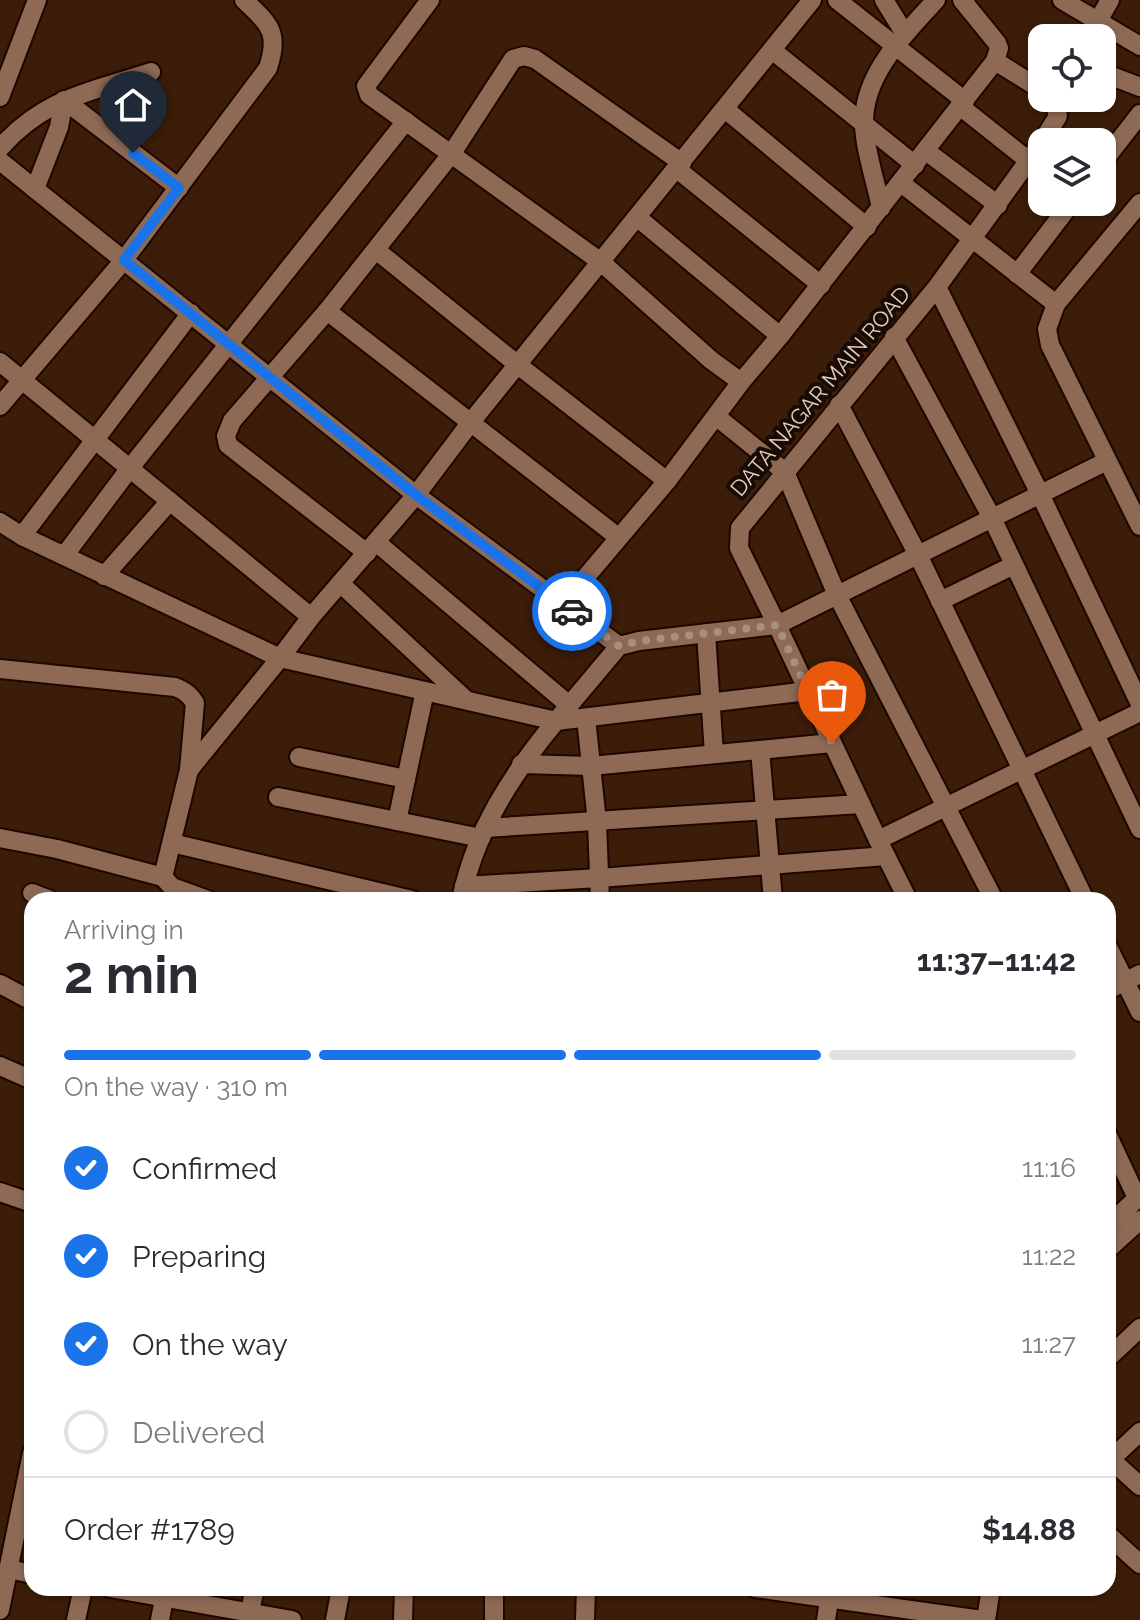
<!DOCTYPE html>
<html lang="en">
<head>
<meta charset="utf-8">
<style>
	:root { --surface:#fff; --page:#f7f7f7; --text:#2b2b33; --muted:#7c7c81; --line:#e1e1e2; --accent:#1a73e8 }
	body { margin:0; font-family:Raleway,sans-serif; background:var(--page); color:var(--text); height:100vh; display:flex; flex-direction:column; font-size:30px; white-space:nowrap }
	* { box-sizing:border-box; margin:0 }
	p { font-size:26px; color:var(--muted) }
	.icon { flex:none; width:44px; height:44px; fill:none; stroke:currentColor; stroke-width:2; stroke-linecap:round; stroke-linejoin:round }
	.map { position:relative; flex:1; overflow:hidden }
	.drawer { position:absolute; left:24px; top:892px; width:1092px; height:704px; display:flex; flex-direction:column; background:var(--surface); border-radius:24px; box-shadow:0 2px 6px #0004 }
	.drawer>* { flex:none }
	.tools { position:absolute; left:1028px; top:24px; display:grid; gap:16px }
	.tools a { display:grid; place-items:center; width:88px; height:88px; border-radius:16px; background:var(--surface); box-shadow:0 2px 6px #0004; font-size:40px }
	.pin { position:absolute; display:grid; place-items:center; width:68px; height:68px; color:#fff; margin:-82px -34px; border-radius:50% 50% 50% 0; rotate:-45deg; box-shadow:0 0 8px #0007 }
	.pin .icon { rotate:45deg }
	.courier { position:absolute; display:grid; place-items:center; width:80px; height:80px; margin:-40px; border:6px solid #1a73e8; border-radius:50%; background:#fff; color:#222; box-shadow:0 2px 10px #0007 }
	.headline em { font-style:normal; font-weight:700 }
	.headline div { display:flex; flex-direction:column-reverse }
	.headline { display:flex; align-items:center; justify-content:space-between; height:136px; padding:0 40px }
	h1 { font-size:52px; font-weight:700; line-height:60px }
	.bar { display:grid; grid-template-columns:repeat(4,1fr); gap:12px 8px; align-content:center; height:96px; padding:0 40px }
	.bar i { height:10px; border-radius:6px; background:var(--line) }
	.bar .active { background:var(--accent) }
	.bar p { grid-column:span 4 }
	.line { display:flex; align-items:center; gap:20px; padding:0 40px; border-top:2px solid var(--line) }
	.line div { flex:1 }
	ol { padding:0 40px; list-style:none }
	li { display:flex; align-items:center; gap:24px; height:88px }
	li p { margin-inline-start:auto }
	li .icon { padding:8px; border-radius:50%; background:var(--accent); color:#fff; stroke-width:4 }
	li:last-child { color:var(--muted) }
	li i { width:44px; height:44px; border:4px solid var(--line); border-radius:50% }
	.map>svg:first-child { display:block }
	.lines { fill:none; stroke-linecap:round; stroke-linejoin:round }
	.minor-casing { stroke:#200600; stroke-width:22 }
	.minor { stroke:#8e6a55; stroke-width:18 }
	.done { stroke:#a89081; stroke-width:8; stroke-dasharray:0 14.4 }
	.route { stroke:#1a73e8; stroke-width:10 }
	.labels { text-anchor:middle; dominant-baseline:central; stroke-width:8; stroke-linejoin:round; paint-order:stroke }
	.street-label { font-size:22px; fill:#e2cec2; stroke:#180b04 }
</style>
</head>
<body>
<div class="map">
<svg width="1140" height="1620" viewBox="0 0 1140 1620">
	<rect width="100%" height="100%" fill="#3b1d09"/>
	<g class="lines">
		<g class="minor-casing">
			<g id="minor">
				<polyline points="430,0 366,86 369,95 601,262 711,360 741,382"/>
				<polyline points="837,0 965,101"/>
				<polyline points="884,0 905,34"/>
				<polyline points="1062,0 1140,46"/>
				<polyline points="1098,21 1110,0"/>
				<polyline points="772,50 915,165"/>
				<polyline points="995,61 1042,90"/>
				<polyline points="1114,77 1140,87"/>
				<polyline points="0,97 37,0"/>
				<polyline points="961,107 1029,161"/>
				<polyline points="725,109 867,227"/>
				<polyline points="1042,142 1058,116 1053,98"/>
				<path d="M0 148C44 98 90 92 151 72"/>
				<polyline points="926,151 998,205"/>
				<polyline points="0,161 416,495 563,604 667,481 741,382 780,336 995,61 999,48 997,43 962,0"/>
				<polyline points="1102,163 1140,114"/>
				<polyline points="677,169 821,285"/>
				<polyline points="901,183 1056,304 1140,203"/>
				<polyline points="35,189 59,127 64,100 179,188"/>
				<path d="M881 208C876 182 864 148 864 122 864 73 905 34 936 0"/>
				<polyline points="638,218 780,336"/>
				<polyline points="376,250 518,365 667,481"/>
				<polyline points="1017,274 1072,202"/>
				<polyline points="937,287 1040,494 1140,704"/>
				<polyline points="1056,304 1047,329 1050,345 1140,526"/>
				<polyline points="327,311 618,537"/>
				<polyline points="894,337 992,518 1140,829"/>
				<polyline points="0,362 311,617"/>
				<polyline points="839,405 918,555 1085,900"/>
				<path d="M0 406 124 260 268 68C280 32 269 24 244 0"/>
				<polyline points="717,417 785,472 837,595 994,900"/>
				<polyline points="0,522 22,536 191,313"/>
				<polyline points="22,536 280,658 189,770"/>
				<polyline points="376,542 569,705"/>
				<polyline points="367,553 228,445 226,436 232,421 327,311 452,153 513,59 524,56 535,59 682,163"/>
				<polyline points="64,556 130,468 406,121"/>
				<polyline points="104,576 170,501"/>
				<polyline points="340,583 465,699"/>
				<polyline points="940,601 1014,565"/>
				<polyline points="563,604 619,646"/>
				<polyline points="706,633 714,754"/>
				<path d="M0 669 175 687C185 691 189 694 195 703L189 770 163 877 172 887 208 900"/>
				<polyline points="808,691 556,721 619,646 639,641 777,625 739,548 740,528 937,287 1042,142"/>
				<polyline points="586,718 597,822 600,900"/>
				<polyline points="760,750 773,900"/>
				<polyline points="299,757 406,779"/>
				<polyline points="521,764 591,766 832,743"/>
				<polyline points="278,797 481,838"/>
				<polyline points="397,821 425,691"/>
				<polyline points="485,828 861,804"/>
				<polyline points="0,838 57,849 163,877"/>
				<polyline points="878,840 777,625 1107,461"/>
				<polyline points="172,843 412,900"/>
				<polyline points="464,886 599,878 886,856"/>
				<polyline points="32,893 50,900"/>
				<path d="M461 900C475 831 512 774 556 721L280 658 311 617 416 495 471 422 812 0"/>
				<polyline points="908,900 878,840 1140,712"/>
				<polyline points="1108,947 1140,1012"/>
				<polyline points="0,984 32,1001"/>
				<polyline points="1108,990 1140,974"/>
				<polyline points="0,1066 32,1080"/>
				<polyline points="1108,1136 1137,1198"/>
				<polyline points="0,1192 32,1203"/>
				<polyline points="1108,1225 1140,1196"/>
				<polyline points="1108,1249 1140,1220"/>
				<polyline points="1108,1358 1140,1328"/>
				<polyline points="1108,1457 1140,1486"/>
				<polyline points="1111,1459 1140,1432"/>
				<polyline points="1108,1535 1140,1564"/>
				<polyline points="9,1569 32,1574"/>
				<polyline points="110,1588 292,1620"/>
				<polyline points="494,1588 494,1620"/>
				<polyline points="755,1588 982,1620"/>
				<polyline points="0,1610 32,1453"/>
				<polyline points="76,1620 83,1588"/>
				<polyline points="160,1620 166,1588"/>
				<polyline points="248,1620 255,1588"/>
				<polyline points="335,1620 341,1588"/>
				<polyline points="403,1620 404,1588"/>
				<polyline points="585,1620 586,1588"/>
				<polyline points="826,1620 831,1588"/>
				<polyline points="986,1620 991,1588"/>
			</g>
		</g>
		<use href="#minor" class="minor"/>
	</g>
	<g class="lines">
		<polyline class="done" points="572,611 619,646 639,641 777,625 832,743"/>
		<polyline class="route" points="133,153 179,188 124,260 416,495 572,611"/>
	</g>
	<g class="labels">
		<g class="street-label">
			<text transform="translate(820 391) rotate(-50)">DATA NAGAR MAIN ROAD</text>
		</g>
	</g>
</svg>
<div class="tools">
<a><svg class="icon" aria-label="locate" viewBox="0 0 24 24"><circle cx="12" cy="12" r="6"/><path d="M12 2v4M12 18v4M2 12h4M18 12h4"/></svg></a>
<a><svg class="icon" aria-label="layers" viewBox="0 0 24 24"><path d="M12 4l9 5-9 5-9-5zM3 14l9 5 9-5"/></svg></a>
</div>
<div class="pin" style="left:832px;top:743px;background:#ea580c"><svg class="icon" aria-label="bag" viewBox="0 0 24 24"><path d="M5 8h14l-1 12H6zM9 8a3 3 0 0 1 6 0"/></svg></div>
<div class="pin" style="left:133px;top:153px;background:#1f2937"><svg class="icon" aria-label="home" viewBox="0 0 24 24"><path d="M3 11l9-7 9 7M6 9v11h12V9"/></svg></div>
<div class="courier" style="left:572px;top:611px"><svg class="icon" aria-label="car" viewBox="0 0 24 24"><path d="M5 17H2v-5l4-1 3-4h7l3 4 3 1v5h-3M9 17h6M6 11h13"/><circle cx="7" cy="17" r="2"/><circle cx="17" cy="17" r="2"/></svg></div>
<section class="drawer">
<div class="headline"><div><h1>2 min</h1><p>Arriving in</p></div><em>11:37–11:42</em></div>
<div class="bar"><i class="active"></i><i class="active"></i><i class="active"></i><i></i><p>On the way · 310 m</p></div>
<ol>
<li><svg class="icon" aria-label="check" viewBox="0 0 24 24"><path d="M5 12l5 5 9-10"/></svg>Confirmed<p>11:16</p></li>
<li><svg class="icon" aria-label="check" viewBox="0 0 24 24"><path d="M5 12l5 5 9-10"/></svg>Preparing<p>11:22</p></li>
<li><svg class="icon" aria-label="check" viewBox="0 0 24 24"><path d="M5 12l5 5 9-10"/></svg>On the way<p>11:27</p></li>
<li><i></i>Delivered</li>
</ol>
<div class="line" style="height:104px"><div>Order #1789</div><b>$14.88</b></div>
</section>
</div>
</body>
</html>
